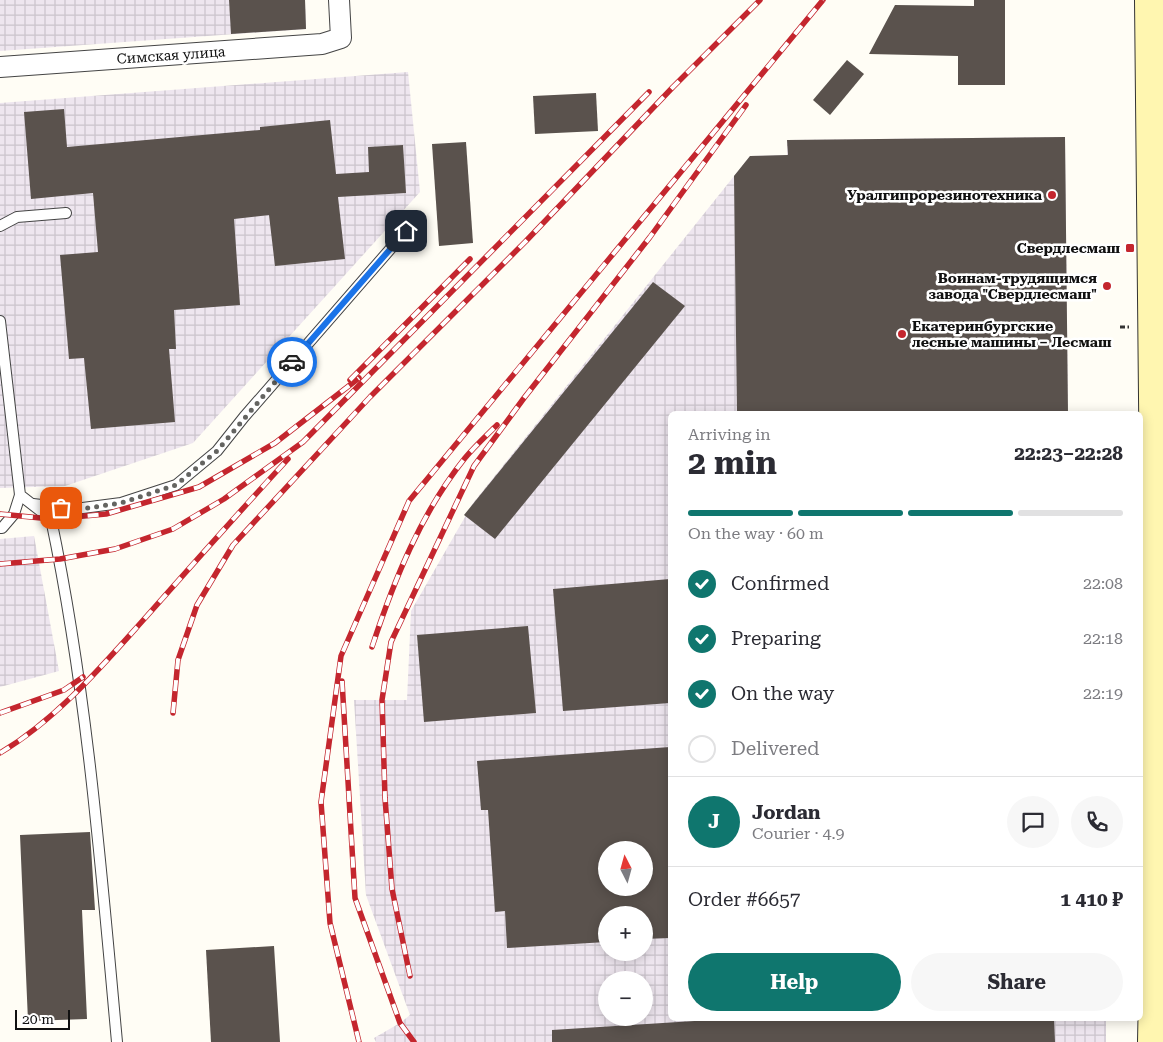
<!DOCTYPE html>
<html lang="en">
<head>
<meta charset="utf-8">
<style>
	:root { --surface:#fff; --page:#f7f7f7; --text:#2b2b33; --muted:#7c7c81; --line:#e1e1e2; --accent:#0f766e }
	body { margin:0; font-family:"Roboto Serif",serif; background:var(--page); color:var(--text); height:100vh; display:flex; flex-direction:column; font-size:19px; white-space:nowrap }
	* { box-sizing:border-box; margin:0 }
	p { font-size:16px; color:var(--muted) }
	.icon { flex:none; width:28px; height:28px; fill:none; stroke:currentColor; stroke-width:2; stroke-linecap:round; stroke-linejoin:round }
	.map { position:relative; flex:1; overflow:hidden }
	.panel { position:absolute; left:668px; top:411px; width:475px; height:610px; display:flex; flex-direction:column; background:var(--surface); border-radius:8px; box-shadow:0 2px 12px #0003 }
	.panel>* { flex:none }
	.needle { width:32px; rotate:354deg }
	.controls { position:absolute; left:598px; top:841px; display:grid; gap:10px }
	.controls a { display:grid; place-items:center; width:55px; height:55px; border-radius:50%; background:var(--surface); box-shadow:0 2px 12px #0003; font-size:25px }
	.scale { position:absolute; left:15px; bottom:12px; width:55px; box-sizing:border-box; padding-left:5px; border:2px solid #111; border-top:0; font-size:14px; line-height:18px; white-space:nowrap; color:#111; -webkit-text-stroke:4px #fff; paint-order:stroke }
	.pin { position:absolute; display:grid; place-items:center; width:42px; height:42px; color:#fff; margin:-21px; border-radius:10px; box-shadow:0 2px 8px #0006 }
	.courier { position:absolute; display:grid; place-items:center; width:50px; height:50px; margin:-25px; border:4px solid #1a73e8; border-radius:50%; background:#fff; color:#222; box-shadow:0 1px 6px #0007 }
	.summary em { font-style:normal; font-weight:700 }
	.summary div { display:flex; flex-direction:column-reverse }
	.summary { display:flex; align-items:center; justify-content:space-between; height:85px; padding:0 20px }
	h1 { font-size:32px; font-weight:700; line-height:38px }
	.bar { display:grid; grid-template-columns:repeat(4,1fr); gap:8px 5px; align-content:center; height:60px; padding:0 20px }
	.bar i { height:6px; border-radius:4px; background:var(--line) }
	.bar .current { background:var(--accent) }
	.bar p { grid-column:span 4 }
	.line { display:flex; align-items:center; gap:12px; padding:0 20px; border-top:1px solid var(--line) }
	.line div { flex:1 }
	.round { display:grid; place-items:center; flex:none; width:52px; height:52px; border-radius:26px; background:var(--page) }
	ol { padding:0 20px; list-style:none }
	li { display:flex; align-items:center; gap:15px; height:55px }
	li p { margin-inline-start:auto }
	li .icon { padding:5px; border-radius:50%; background:var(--accent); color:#fff; stroke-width:4 }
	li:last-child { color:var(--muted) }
	li i { width:28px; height:28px; border:2px solid var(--line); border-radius:50% }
	.cta { display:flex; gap:10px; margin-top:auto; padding:10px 20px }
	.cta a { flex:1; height:58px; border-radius:30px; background:var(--accent); color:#fff; font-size:20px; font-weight:700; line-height:58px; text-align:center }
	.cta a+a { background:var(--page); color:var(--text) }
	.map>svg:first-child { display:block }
	.industrial { fill:url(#industrial-grid); fill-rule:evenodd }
	.building { fill:#5a524d; fill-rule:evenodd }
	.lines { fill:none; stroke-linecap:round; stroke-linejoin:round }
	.lane-casing { stroke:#444; stroke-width:12 }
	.street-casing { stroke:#444; stroke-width:22 }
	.secondary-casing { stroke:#333; stroke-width:30 }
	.path { stroke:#333; stroke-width:3; stroke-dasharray:5 2.5; stroke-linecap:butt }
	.lane { stroke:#fff; stroke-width:10 }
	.street { stroke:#fff; stroke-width:20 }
	.secondary { stroke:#fff6b0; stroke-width:28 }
	.rail-casing { stroke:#c4262e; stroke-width:5.5 }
	.rail { stroke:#fff; stroke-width:4; stroke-dasharray:11; stroke-linecap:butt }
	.done { stroke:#646461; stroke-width:5; stroke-dasharray:0 9 }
	.route { stroke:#1a73e8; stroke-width:6 }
	.poi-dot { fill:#c4262e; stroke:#fff; stroke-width:2 }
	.labels { text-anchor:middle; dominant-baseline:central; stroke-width:5; stroke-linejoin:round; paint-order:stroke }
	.street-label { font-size:14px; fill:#111; stroke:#fff }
	.poi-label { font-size:14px; font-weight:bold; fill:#111; stroke:#fff; text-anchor:end }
</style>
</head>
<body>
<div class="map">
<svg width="1163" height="1042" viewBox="0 0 1163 1042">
	<defs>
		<pattern id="industrial-grid" width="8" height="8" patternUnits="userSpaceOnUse" patternTransform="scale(1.25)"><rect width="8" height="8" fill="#eee6ef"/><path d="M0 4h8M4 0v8" fill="none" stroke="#cbc4cc"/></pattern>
	</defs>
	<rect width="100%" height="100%" fill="#fffdf5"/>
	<g class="industrial">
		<polygon points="0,0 305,0 306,29 0,51"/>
		<polygon points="408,72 420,192 193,443 65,486 0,488 0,103"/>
		<path d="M1065 137 1068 414H670V1019H1106V1042H376L374 1038 400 1023 410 1015 366 895 354 700H407L411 611 473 503 750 156 787 155V140ZM606 850H644V888H606ZM606 915H644V952H606ZM606 980H644V1018H606Z"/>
		<polygon points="34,536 59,671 0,687 0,539"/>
	</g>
	<g class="building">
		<polygon points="229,0 305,0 306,29 231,34"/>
		<polygon points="974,0 1005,0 1005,85 958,85 958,56 869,54 895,5 974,6"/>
		<polygon points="847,60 864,74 830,115 813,100"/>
		<polygon points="596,93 598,131 535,134 533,96"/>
		<polygon points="64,109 67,147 260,130 260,127 330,120 336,174 369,172 368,147 403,145 406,193 338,197 345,259 275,266 269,215 234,219 240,305 174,310 176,349 169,349 175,422 91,429 84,358 69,359 60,255 98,252 93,193 31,199 24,112"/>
		<polygon points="1065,137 1068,414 737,414 734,176 750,156 788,155 787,140"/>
		<polygon points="466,142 473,243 439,246 432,144"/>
		<polygon points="653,282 685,306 495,539 464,515"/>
		<polygon points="670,579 670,703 563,711 553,589"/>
		<polygon points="528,626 536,713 424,722 417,635"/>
		<path d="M670 747V938L644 939V915H606V942L507 948 505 911 495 912 488 810H481L477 761ZM606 850H644V888H606Z"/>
		<polygon points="90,832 95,910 82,910 87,1019 28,1021 20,835"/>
		<polygon points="274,946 280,1042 211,1042 206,950"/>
		<polygon points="726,1019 1054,1019 1055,1042 552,1042 552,1030"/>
	</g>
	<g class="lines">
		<g class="lane-casing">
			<g id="lane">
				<polyline points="0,226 17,217 66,213"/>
				<path d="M0 321 20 495 51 519C87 691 101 867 117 1042"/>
				<polyline points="33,504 75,509 121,503 176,485 217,451 244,417 406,231"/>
				<polyline points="0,528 2,528 14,514 20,495"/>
			</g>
		</g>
		<g class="street-casing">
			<polyline id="street" points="0,67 322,44 341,38 339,0"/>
		</g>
		<g class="secondary-casing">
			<polyline id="secondary" points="1149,0 1157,793 1152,1042"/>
		</g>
		<polyline class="path" points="1120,327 1129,327"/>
		<use href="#lane" class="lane"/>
		<use href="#street" class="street"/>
		<use href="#secondary" class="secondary"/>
		<g class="rail-casing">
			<g id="rail">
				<polyline points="350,380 470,259"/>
				<polyline points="0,514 51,519 106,514 199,487 275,443 359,378"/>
				<polyline points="0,564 60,559 115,549 173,529 224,499 303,442 649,92"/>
				<path d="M372 647C394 580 421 513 465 458 475 446 487 435 497 425"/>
				<polyline points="342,681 355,898 400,1023 414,1042"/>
				<polyline points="0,713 64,690 83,677"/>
				<polyline points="173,713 178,660 197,605 233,545 370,397 526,241 673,87 760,0"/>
				<path d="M0 753C57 719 102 666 146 617 193 564 240 511 288 459"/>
				<polyline points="410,976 392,889 385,798 382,700 391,642 474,466 524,398 650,237 746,105"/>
				<polyline points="359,1042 330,923 321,802 341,656 409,501 823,0"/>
			</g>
		</g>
		<use href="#rail" class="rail"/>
	</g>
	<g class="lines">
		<polyline class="done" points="61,508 75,510 121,503 176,485 217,451 292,362"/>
		<polyline class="route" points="292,362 406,231"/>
	</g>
	<g class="poi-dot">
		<circle cx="1052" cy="195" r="5"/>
		<rect x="1125" y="243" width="10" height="10" rx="2.5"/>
		<circle cx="1107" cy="286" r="5"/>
		<circle cx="902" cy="334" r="5"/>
	</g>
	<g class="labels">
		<g class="street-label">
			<text transform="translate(171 55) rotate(-4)">Симская улица</text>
		</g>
		<g class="poi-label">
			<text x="1042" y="195">Уралгипрорезинотехника</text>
			<text x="1120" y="248">Свердлесмаш</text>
			<text x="1097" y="278">Воинам-трудящимся<tspan x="1097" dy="16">завода "Свердлесмаш"</tspan></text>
			<text x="912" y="326" text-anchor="start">Екатеринбургские<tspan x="912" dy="16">лесные машины – Лесмаш</tspan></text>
		</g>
	</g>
</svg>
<div class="controls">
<a><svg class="needle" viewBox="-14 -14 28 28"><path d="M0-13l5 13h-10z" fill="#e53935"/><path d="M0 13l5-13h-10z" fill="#7c7c81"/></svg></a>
<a>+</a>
<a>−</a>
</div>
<div class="scale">20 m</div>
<div class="pin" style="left:61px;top:508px;background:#ea580c"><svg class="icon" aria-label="bag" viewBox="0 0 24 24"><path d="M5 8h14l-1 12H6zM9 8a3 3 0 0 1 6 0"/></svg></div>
<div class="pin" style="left:406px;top:231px;background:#1f2937"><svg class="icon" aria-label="home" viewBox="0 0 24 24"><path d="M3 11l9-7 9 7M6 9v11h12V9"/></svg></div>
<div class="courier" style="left:292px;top:362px"><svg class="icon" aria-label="car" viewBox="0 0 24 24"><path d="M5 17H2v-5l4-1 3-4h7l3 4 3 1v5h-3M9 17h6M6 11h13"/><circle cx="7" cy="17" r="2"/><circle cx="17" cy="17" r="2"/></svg></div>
<section class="panel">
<div class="summary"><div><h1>2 min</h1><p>Arriving in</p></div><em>22:23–22:28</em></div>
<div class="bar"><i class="current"></i><i class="current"></i><i class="current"></i><i></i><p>On the way · 60 m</p></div>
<ol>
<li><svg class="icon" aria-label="check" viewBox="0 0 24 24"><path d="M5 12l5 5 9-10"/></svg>Confirmed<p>22:08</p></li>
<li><svg class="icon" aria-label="check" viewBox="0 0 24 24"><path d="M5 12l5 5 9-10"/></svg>Preparing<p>22:18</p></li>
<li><svg class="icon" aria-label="check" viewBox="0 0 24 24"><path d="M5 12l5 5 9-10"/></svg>On the way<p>22:19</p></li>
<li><i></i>Delivered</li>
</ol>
<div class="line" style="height:90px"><b class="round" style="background:var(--accent);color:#fff">J</b><div><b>Jordan</b><p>Courier · 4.9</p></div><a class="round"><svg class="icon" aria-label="chat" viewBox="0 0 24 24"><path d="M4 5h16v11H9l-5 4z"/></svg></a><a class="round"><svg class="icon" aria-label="phone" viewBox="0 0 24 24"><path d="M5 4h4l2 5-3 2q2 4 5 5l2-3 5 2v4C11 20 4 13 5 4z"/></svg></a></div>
<div class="line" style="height:65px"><div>Order #6657</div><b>1 410 ₽</b></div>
<div class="cta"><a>Help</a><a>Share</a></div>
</section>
</div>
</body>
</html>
